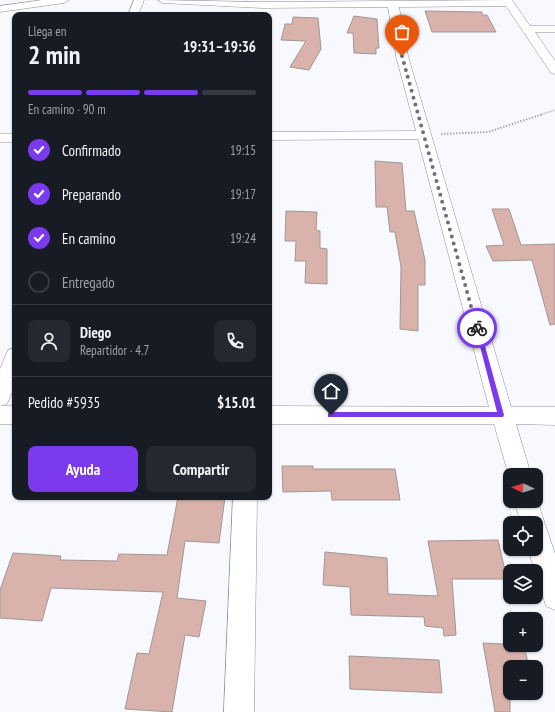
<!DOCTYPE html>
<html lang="es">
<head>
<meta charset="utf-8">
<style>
	:root { --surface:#171b24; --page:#242831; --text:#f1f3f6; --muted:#9ea1a6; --line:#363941; --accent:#7c3aed }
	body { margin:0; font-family:"PT Sans Narrow",sans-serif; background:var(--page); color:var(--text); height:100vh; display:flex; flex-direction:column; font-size:15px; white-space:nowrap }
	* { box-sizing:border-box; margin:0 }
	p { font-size:13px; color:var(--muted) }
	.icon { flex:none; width:22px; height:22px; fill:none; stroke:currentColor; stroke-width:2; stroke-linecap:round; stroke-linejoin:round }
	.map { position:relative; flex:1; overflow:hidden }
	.details { position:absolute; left:12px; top:12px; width:260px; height:488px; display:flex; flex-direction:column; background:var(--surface); border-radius:8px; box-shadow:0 1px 3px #0004 }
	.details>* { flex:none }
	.needle { width:26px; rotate:274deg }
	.controls { position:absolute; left:503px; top:468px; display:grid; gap:8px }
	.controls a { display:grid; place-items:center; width:40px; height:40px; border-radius:8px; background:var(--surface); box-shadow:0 1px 3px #0004; font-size:20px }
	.pin { position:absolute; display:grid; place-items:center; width:34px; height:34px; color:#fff; margin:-41px -17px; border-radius:50% 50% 50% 0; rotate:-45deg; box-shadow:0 0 4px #0007 }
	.pin .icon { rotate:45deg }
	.courier { position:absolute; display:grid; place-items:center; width:40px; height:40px; margin:-20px; border:3px solid #7c3aed; border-radius:50%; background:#fff; color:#222; box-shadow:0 1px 5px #0007 }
	.summary em { font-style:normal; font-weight:700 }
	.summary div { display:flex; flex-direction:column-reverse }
	.summary { display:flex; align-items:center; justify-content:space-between; height:68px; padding:0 16px }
	h1 { font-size:26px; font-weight:700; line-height:30px }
	.bar { display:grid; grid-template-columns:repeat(4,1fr); gap:6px 4px; align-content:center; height:48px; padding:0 16px }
	.bar i { height:5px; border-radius:3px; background:var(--line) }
	.bar .current { background:var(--accent) }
	.bar p { grid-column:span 4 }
	.line { display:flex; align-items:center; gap:10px; padding:0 16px; border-top:1px solid var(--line) }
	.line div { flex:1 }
	.round { display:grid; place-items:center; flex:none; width:42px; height:42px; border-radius:8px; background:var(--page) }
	ol { padding:0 16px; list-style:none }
	li { display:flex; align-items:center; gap:12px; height:44px }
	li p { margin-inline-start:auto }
	li .icon { padding:4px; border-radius:50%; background:var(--accent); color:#fff; stroke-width:4 }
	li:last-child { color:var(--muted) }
	li i { width:22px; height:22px; border:2px solid var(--line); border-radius:50% }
	.button { display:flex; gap:8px; margin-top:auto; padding:8px 16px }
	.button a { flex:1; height:46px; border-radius:8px; background:var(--accent); color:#fff; font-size:16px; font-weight:700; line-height:46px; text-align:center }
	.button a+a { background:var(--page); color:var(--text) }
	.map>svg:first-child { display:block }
	.building { fill:#d9b2ab; stroke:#a09795 }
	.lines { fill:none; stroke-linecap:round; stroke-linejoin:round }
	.street-casing { stroke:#8b8e96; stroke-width:1 }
	.path-far1 { stroke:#aaacb0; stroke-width:1.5; stroke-dasharray:1 1; stroke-linecap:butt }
	.path { stroke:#aaacb0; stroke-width:2; stroke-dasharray:1.5 1.5; stroke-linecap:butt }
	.street { fill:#fff; fill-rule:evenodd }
	.route { fill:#7c3aed }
	.done { stroke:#6f7074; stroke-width:4; stroke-dasharray:0 7.2 }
</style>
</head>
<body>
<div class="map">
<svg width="555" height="712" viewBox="0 0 555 712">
	<rect width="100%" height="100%" fill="#f7f9fe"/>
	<g class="building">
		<polygon points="425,11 482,12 482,15 487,15 496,32 432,32"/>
		<polygon points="354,16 377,19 379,48 376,48 376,54 354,53 353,33 347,33"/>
		<polygon points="293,17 318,18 321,49 309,70 290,67 306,41 281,40 285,24 292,24"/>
		<polygon points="375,161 402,163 406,211 414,211 425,260 425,285 418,285 418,331 400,329 401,267 395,232 390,232 387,207 376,207"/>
		<polygon points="492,209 509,209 521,245 555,244 555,324 550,325 532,260 493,261 486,246 504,245"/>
		<polygon points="286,211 317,212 316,230 320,231 320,248 327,249 327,284 305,283 306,261 295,261 296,241 285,241"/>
		<polygon points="282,466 313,466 313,469 395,469 400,500 332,500 331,491 283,492"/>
		<polygon points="178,497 225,497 219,543 185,541 177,598 206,601 199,637 185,635 172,712 125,709 137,653 149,654 163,592 51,588 42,621 0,618 0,590 13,553 61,556 60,560 117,561 119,554 167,555"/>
		<polygon points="498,540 507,579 452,579 456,635 444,636 443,628 425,626 424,617 351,615 350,587 323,585 325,552 387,558 388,594 438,596 428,541"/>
		<polygon points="483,643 524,645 529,667 510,667 510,712 495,712"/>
		<polygon points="349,656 439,660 442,693 350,689"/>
	</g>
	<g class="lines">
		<g class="street-casing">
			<g id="street">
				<polygon points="42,0 69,0 64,3 0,12 0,6"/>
				<polygon points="134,0 144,0 138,15 128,15"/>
				<polygon points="158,0 262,2 512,0 530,26 555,26 555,32 535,32 555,61 555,74 551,73 506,6 399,7 408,56 511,407 555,407 555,425 516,424 531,475 510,475 510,480 494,424 269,424 269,406 489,407 418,139 269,140 269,132 416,131 396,56 388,7 262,8 163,3"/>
				<rect x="0" y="134" width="15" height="8"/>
				<polygon points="15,348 15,385 7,404 0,406 0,369 8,350"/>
				<rect x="0" y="406" width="15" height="18"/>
				<polygon points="233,497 257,497 254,712 224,712"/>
				<polygon points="536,497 555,554 555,610 546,606 528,549 536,549 536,523 521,523 514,501 536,501"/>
			</g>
		</g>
		<polyline class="path-far1" points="540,115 555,110"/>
		<polyline class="path" points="441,134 488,132 543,114"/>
		<use href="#street" class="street"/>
	</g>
	<polygon class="route" points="475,327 480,328 504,415 503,417 328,417 328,413 331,412 497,412"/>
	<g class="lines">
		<polyline class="done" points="402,56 477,328"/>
	</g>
</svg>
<div class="controls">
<a><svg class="needle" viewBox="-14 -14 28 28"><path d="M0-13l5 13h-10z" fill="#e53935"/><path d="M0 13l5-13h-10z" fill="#9ea1a6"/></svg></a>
<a><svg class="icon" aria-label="locate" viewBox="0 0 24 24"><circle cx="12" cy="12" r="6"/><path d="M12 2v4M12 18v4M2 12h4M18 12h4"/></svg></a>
<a><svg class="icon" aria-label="layers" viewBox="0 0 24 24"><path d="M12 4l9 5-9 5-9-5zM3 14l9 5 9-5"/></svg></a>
<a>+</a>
<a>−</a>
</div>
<div class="pin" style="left:402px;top:56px;background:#ea580c"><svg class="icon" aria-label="bag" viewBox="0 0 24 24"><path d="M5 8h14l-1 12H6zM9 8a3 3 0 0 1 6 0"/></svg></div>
<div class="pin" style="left:331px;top:415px;background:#1f2937"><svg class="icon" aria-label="home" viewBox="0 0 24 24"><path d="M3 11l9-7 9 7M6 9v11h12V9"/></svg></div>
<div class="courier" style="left:477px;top:328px"><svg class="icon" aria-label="bike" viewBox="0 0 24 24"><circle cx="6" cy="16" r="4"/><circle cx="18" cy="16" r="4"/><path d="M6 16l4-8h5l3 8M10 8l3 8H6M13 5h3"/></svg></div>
<section class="details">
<div class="summary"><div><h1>2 min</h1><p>Llega en</p></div><em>19:31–19:36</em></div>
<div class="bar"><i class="current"></i><i class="current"></i><i class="current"></i><i></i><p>En camino · 90 m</p></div>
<ol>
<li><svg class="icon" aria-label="check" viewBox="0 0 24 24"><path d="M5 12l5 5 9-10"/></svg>Confirmado<p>19:15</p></li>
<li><svg class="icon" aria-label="check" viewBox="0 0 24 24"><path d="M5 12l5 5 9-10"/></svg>Preparando<p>19:17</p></li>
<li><svg class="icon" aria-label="check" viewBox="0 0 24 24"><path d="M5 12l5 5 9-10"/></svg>En camino<p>19:24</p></li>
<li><i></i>Entregado</li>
</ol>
<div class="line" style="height:72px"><a class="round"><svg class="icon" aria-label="person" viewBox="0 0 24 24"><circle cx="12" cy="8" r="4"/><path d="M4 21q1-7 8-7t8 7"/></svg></a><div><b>Diego</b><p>Repartidor · 4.7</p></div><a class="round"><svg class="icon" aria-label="phone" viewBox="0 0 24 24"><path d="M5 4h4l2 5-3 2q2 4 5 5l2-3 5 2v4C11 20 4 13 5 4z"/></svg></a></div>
<div class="line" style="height:52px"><div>Pedido #5935</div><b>$15.01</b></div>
<div class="button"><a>Ayuda</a><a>Compartir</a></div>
</section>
</div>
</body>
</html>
